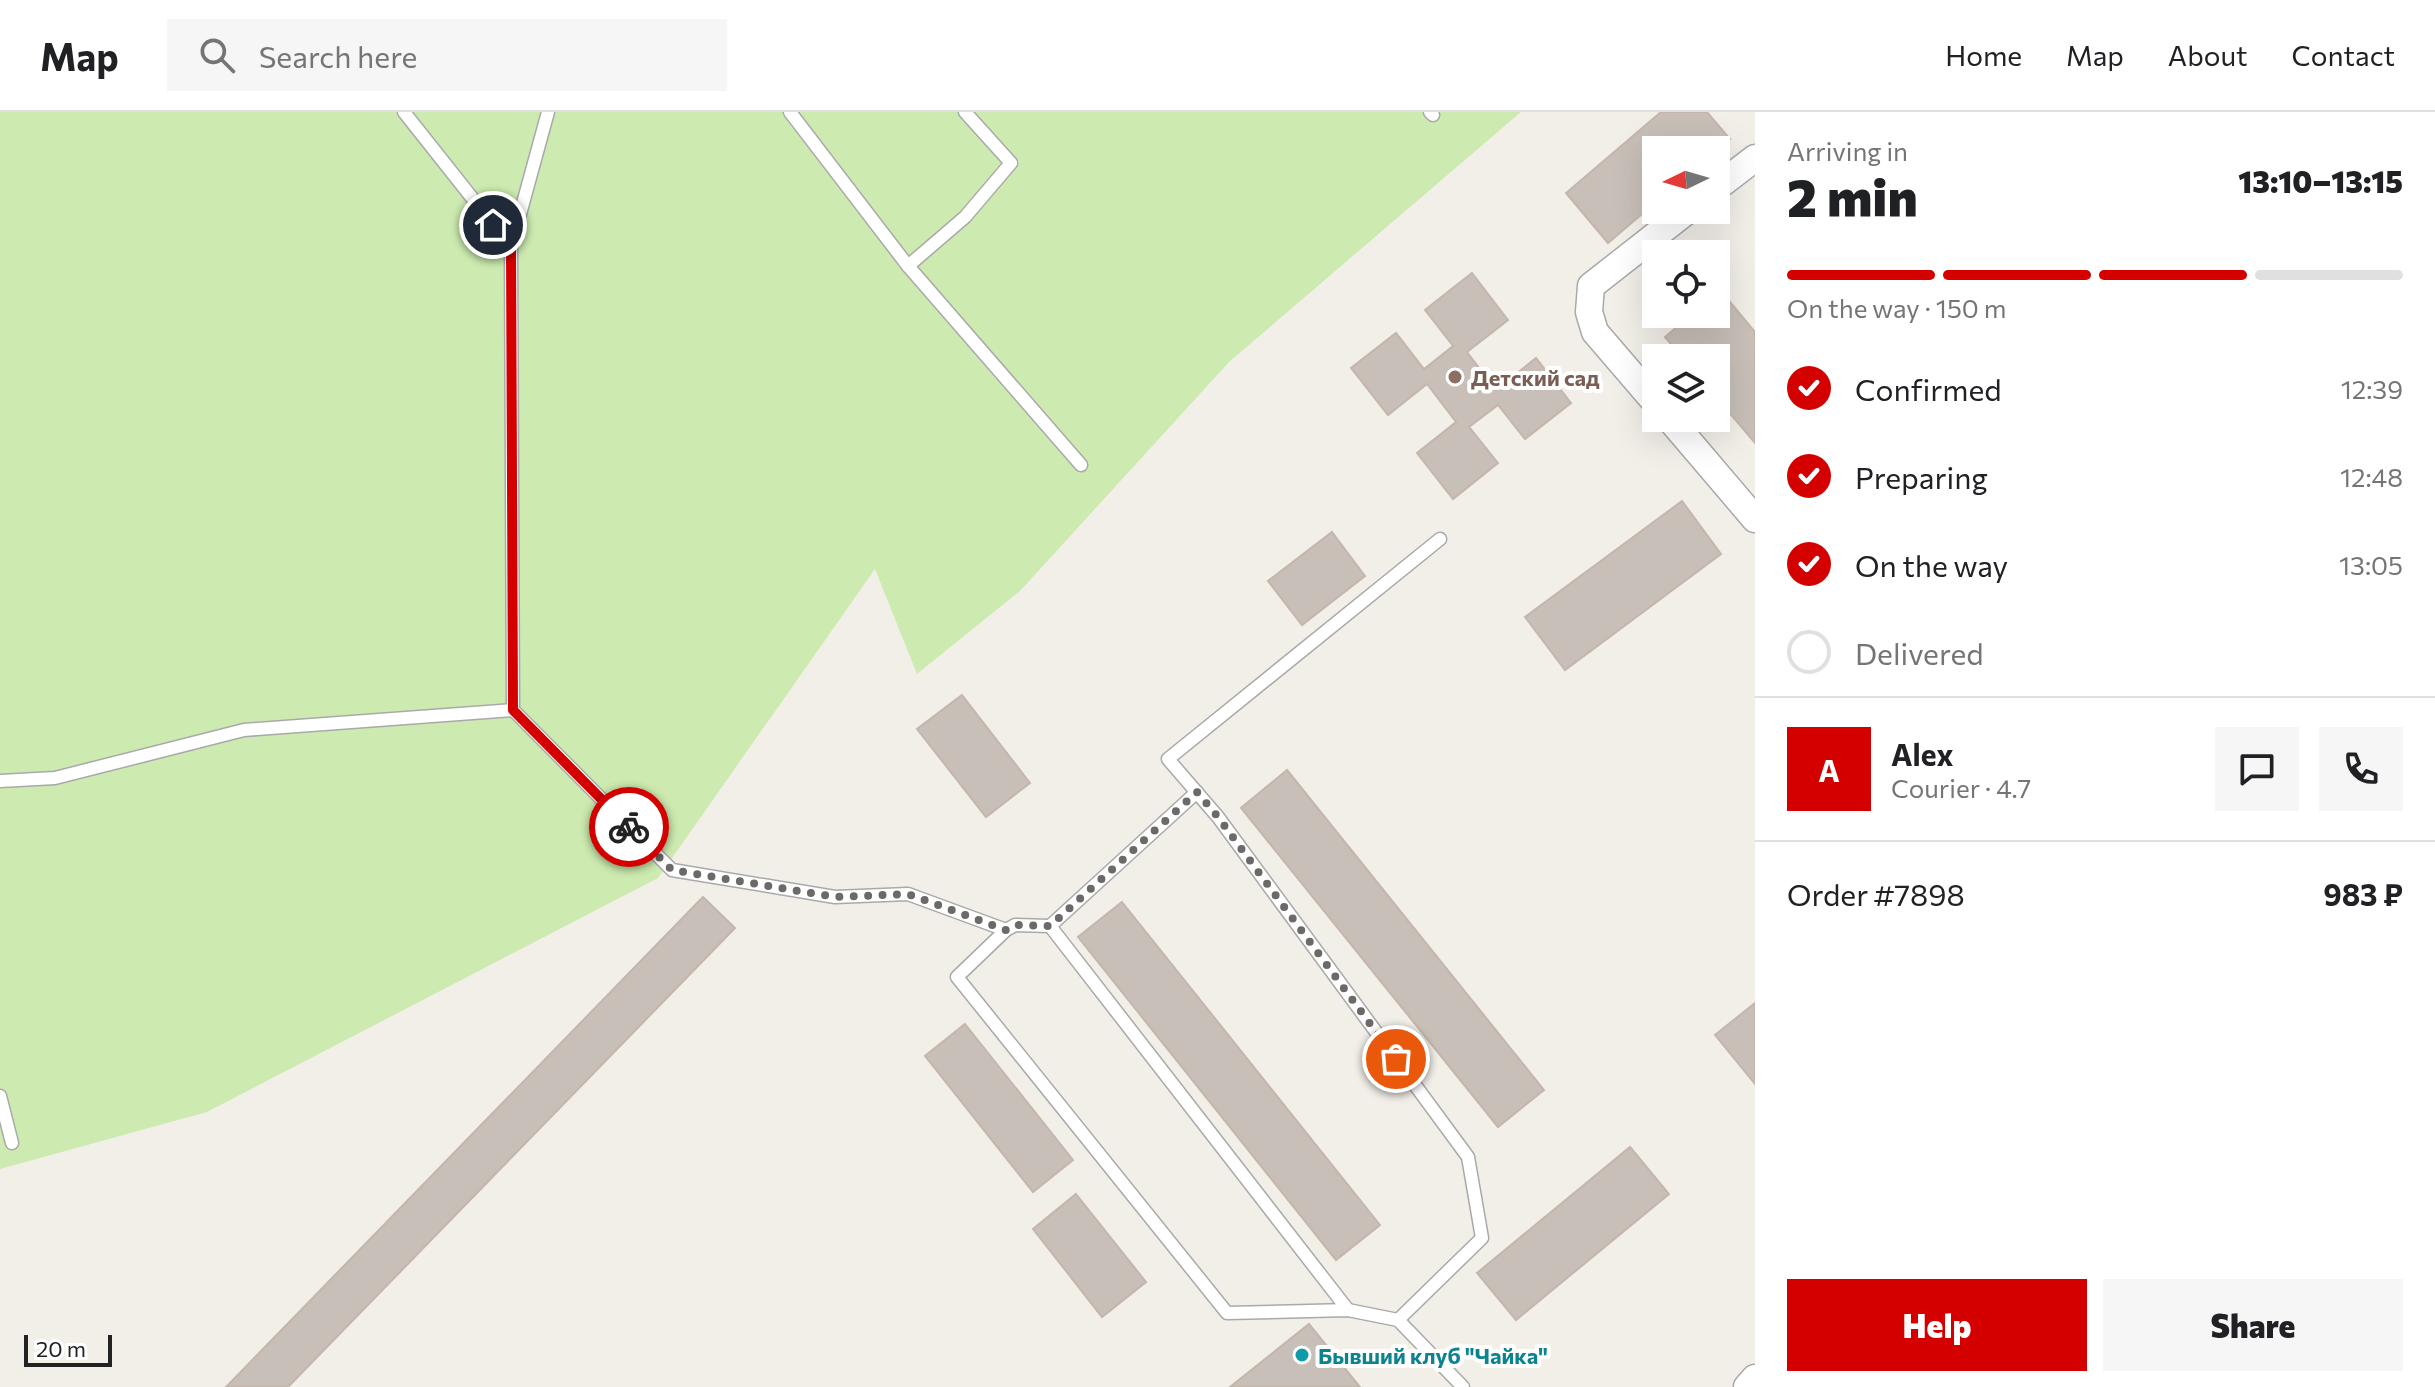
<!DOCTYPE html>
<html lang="en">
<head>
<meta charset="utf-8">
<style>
	:root { --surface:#fff; --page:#f6f6f6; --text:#202124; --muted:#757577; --line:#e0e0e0; --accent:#d40000 }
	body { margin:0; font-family:Commissioner,sans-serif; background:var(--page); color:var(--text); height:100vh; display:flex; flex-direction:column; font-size:30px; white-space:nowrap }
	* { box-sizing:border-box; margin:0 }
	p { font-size:26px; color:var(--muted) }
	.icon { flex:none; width:44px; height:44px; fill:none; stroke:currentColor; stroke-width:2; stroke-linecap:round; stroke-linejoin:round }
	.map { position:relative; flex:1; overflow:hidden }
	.side { display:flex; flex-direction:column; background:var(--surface); width:680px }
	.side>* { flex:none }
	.needle { width:52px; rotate:265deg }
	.tools { position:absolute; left:1642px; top:24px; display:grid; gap:16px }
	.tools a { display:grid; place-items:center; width:88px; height:88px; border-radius:0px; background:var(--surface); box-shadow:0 8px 32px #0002; font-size:40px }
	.scale { position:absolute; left:24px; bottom:20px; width:88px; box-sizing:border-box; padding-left:8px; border:4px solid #222; border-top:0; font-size:22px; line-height:28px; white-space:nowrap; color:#222; -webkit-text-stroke:6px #fff; paint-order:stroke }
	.pin { position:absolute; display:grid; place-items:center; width:68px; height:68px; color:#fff; margin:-34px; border:4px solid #fff; border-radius:50%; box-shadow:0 2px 8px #0007 }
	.courier { position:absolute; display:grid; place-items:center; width:80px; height:80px; margin:-40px; border:6px solid #d40000; border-radius:50%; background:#fff; color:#222; box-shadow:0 2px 10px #0007 }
	.head em { font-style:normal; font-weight:800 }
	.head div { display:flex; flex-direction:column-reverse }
	.head { display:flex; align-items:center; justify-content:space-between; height:136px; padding:0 32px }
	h1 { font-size:52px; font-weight:800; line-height:60px }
	.bar { display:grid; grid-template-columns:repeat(4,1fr); gap:12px 8px; align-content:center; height:96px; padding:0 32px }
	.bar i { height:10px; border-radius:6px; background:var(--line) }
	.bar .current { background:var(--accent) }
	.bar p { grid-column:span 4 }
	.line { display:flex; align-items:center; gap:20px; padding:0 32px; border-top:2px solid var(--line) }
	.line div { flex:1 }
	.round { display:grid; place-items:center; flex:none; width:84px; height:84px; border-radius:0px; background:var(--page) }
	ol { padding:0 32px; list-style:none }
	li { display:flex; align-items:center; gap:24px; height:88px }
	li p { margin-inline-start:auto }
	li .icon { padding:8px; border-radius:50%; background:var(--accent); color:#fff; stroke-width:4 }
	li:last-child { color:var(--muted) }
	li i { width:44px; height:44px; border:4px solid var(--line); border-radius:50% }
	.button { display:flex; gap:16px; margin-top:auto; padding:16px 32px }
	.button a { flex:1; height:92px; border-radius:0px; background:var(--accent); color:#fff; font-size:32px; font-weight:800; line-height:92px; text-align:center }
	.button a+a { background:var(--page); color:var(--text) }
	header { display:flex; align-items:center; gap:48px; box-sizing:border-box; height:112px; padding:0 40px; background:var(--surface); border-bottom:2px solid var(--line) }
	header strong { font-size:38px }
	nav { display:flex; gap:44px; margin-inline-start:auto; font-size:28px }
	.search { width:560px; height:72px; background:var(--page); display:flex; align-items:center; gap:20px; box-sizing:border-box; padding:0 28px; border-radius:0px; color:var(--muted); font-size:30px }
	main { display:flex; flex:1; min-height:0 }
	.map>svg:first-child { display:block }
	.grass { fill:#cdebb0 }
	.building { fill:#c7bfb8; stroke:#c4b6ab; stroke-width:2 }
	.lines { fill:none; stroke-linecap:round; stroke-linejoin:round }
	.service-casing { stroke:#a9a9a9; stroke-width:15 }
	.minor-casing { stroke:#a9a9a9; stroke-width:29 }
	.service { stroke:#fff; stroke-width:12 }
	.minor { stroke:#fff; stroke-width:26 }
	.done { stroke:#6b6a68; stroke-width:8; stroke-dasharray:0 14.4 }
	.route { stroke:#d40000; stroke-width:10 }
	.education-dot { fill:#8d6e63; stroke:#fff; stroke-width:3 }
	.culture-dot { fill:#0f9aa8; stroke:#fff; stroke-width:3 }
	.labels { text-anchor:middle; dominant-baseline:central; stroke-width:8; stroke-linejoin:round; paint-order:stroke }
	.education-label { font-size:22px; font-weight:bold; fill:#785e54; stroke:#fff; text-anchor:start }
	.culture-label { font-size:22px; font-weight:bold; fill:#0d838f; stroke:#fff; text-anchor:start }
</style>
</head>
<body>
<header>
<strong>Map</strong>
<div class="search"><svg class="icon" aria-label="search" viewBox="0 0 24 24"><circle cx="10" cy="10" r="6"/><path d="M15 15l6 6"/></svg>Search here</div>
<nav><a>Home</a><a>Map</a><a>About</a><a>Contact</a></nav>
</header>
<main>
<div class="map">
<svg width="1755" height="1275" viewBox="0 0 1755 1275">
	<rect width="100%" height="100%" fill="#f2efe9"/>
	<polygon class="grass" points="0,0 1521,0 1229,250 1020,479 917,562 875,457 658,766 207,1000 0,1057"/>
	<g class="building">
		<polygon points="1661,0 1707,0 1730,27 1716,38 1656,38 1656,90 1608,131 1566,81"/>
		<polygon points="1472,161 1508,208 1467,240 1496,278 1536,246 1571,291 1525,327 1498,293 1469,315 1498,351 1453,387 1417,341 1456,310 1427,272 1388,303 1351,256 1396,221 1424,257 1453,234 1425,198"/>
		<polygon points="1720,178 1755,220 1755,331 1716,285 1716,246 1683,246 1665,225 1692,202 1716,202 1716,181"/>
		<polygon points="1682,389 1721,442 1565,558 1525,505"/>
		<polygon points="1332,420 1365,464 1302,513 1268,469"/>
		<polygon points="962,583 1030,671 986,705 917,617"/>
		<polygon points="1287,658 1544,978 1498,1015 1241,696"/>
		<polygon points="703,785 735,816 288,1275 226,1275"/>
		<polygon points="1122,790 1380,1113 1336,1148 1078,825"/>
		<polygon points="1755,891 1755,972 1715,923"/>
		<polygon points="965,912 1073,1048 1033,1080 925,944"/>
		<polygon points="1630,1035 1669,1082 1516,1208 1477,1161"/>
		<polygon points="1076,1082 1146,1170 1102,1205 1033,1117"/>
		<polygon points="1309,1212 1360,1275 1230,1275"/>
	</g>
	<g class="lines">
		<g class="service-casing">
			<g id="service">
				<polyline points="404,0 511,135"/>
				<polyline points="548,0 511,135 513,598 672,758 835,785 908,782 1006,818 957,865 1227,1201 1348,1198 1398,1208 1463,1275"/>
				<polyline points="790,0 908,154 1081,353"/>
				<polyline points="1430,0 1433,3"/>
				<polyline points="908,154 965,105 1011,51 965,0"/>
				<polyline points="0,669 55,666 244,618 513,598"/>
				<polyline points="1050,814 1348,1198"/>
				<polyline points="1006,818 1015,813 1050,814 1197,680"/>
				<polyline points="0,984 12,1031"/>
				<polyline points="1398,1208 1482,1126 1468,1045 1218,705 1168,647 1440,427"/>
			</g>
		</g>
		<g class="minor-casing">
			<g id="minor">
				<polyline points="1716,76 1755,46"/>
				<polyline points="1656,291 1595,220 1589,200 1591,174 1688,98"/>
				<polyline points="1669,306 1755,407"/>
				<polyline points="1747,1275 1755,1266"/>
			</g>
		</g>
		<use href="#service" class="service"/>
		<use href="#minor" class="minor"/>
	</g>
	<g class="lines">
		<polyline class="done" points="629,715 672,758 835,785 908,782 1006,818 1015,813 1050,814 1197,680 1218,705 1396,947"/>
		<polyline class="route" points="493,113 511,135 513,598 629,715"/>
	</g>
	<circle class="education-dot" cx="1455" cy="265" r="8"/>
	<circle class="culture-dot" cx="1302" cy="1243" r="8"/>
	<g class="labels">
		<g class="education-label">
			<text x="1471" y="265">Детский сад</text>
		</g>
		<g class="culture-label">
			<text x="1318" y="1243">Бывший клуб "Чайка"</text>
		</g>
	</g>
</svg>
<div class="tools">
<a><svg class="needle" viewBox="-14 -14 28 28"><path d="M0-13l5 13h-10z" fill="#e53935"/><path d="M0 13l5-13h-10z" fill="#757577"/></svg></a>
<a><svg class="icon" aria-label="locate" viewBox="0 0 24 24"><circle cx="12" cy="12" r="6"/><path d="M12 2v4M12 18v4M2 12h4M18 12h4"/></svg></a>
<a><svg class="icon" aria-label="layers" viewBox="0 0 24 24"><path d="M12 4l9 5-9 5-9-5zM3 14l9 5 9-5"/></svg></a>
</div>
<div class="scale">20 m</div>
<div class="pin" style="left:1396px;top:947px;background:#ea580c"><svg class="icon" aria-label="bag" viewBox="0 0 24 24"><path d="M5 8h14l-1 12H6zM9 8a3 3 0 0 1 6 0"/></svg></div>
<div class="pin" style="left:493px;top:113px;background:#1f2937"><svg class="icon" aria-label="home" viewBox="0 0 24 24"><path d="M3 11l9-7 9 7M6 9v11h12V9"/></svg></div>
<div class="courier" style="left:629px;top:715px"><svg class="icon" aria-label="bike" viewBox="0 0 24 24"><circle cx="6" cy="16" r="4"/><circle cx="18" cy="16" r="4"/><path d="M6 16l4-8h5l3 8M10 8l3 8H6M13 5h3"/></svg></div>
</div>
<section class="side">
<div class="head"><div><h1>2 min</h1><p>Arriving in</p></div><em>13:10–13:15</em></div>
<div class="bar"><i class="current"></i><i class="current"></i><i class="current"></i><i></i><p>On the way · 150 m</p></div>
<ol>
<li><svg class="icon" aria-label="check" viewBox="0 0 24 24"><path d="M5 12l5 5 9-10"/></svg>Confirmed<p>12:39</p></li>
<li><svg class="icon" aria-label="check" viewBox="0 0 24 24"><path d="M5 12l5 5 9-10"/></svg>Preparing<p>12:48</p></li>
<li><svg class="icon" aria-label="check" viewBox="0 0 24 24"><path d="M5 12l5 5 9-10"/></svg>On the way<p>13:05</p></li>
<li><i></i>Delivered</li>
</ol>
<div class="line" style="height:144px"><b class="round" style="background:var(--accent);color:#fff">A</b><div><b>Alex</b><p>Courier · 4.7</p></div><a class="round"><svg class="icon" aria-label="chat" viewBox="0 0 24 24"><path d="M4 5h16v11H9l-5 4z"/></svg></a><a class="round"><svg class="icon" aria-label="phone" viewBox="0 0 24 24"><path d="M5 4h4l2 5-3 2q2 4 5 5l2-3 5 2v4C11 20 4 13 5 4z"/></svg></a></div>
<div class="line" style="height:104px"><div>Order #7898</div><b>983 ₽</b></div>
<div class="button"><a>Help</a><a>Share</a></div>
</section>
</main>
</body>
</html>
